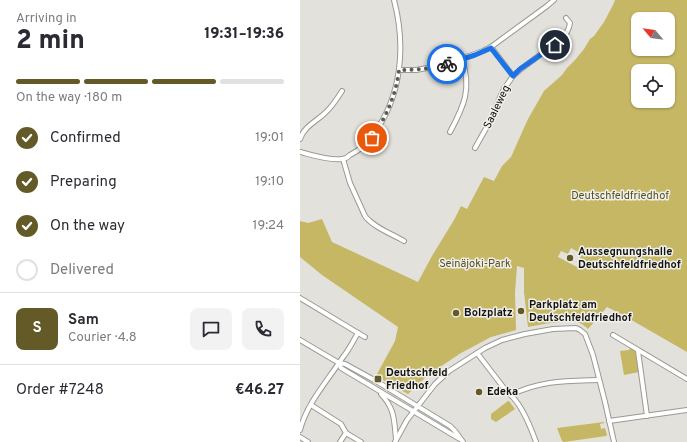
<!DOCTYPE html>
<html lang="en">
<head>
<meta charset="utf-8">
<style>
	:root { --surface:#fff; --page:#f2f2f3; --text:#2b2b33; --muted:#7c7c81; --line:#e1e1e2; --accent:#635a27 }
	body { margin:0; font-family:Overpass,sans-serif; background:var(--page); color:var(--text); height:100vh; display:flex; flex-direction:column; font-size:15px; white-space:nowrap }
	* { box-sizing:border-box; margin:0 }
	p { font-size:13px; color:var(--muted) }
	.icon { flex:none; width:22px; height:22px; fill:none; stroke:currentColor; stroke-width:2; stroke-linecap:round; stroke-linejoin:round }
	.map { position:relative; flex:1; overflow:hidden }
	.sheet { display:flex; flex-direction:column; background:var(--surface); width:300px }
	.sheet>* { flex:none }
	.needle { width:26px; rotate:299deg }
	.controls { position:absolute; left:331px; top:12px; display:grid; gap:8px }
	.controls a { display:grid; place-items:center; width:44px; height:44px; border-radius:8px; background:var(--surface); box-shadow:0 1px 3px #0004; font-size:20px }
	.pin { position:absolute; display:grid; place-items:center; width:34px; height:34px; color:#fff; margin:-17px; border:2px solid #fff; border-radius:50%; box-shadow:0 1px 4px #0007 }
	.courier { position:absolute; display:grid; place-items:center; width:40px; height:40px; margin:-20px; border:3px solid #1a73e8; border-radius:50%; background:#fff; color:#222; box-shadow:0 1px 5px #0007 }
	.head em { font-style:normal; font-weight:800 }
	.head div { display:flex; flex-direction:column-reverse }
	.head { display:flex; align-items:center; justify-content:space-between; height:68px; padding:0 16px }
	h1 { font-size:26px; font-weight:800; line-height:30px }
	.bar { display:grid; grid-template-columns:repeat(4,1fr); gap:6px 4px; align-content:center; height:48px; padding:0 16px }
	.bar i { height:5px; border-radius:3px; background:var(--line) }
	.bar .active { background:var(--accent) }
	.bar p { grid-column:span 4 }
	.line { display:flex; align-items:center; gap:10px; padding:0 16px; border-top:1px solid var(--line) }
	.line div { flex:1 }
	.round { display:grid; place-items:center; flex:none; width:42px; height:42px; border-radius:8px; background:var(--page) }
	ol { padding:0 16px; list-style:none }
	li { display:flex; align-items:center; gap:12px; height:44px }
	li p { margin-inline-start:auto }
	li .icon { padding:4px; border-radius:50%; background:var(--accent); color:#fff; stroke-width:4 }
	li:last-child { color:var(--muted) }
	li i { width:22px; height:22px; border:2px solid var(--line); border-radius:50% }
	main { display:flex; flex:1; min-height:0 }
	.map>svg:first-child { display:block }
	.green { fill:#c5b764; fill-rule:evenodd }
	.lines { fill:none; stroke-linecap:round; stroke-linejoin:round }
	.street-casing { stroke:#9a9993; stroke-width:6 }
	.street { stroke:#fff; stroke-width:4 }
	.done { stroke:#5b5a57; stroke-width:4; stroke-dasharray:0 7.2 }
	.route { stroke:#1a73e8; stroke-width:5 }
	.poi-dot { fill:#635a27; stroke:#f0efe9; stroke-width:1.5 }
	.labels { text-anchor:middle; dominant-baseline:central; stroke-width:3; stroke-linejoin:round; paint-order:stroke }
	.street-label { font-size:11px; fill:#121210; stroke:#f0efe9 }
	.park-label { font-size:11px; fill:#574f23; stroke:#f0efe9 }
	.poi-label { font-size:11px; font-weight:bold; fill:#121210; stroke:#f0efe9; text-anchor:start }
</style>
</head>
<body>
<main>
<section class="sheet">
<div class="head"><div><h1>2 min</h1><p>Arriving in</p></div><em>19:31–19:36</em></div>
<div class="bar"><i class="active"></i><i class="active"></i><i class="active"></i><i></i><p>On the way · 180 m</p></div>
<ol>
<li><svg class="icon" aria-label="check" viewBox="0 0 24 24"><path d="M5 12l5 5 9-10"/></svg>Confirmed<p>19:01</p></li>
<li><svg class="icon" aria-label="check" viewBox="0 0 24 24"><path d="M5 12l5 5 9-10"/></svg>Preparing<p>19:10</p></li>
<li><svg class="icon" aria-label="check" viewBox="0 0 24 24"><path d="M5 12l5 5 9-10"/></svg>On the way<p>19:24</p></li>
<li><i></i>Delivered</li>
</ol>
<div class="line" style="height:72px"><b class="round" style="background:var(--accent);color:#fff">S</b><div><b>Sam</b><p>Courier · 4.8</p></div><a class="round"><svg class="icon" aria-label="chat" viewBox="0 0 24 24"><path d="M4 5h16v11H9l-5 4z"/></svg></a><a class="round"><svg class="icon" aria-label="phone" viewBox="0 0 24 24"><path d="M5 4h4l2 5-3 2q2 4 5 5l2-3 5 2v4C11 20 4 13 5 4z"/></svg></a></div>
<div class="line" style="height:52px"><div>Order #7248</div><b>€46.27</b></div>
</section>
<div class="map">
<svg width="387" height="442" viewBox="0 0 387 442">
	<rect width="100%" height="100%" fill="#e2e1dc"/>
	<g class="green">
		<path d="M315 0H387V352L321 314 307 307 288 329C285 326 281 323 277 322 269 319 238 325 228 327L224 292V268L217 266 215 293 216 330 191 337 161 353 128 375 108 394 76 376 95 341 98 327 22 275 0 257V221L8 223 22 219 32 242 118 282 132 256 154 220 161 206 167 209 184 177 194 181 202 166 211 157 228 119 244 91 262 75 267 68 275 60 284 49 290 39 294 36 304 22 313 5ZM338 19H368V49H338ZM338 71H368V101H338ZM271 248 282 254 279 260 280 261 277 267 258 257 261 251 268 254Z"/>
		<polygon points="330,348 335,351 339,372 324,375 320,351 329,350"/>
		<polygon points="208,401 209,401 215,409 196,422 191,419 191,414"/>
		<polygon points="304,422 304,423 300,424 301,429 305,428 307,435 306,436 264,442 262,441 257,428"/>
	</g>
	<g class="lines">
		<g class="street-casing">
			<g id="street">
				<polyline points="99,70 116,70 144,65 183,51 191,47 247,6 254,0"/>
				<path d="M213 76 221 69 260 40C265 36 269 30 270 23L266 18"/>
				<path d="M150 132C164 106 172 89 162 59"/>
				<path d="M0 139C4 127 15 122 24 114 31 108 37 99 42 91"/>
				<polyline points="175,148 193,116 200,97 204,89 213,76 191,47"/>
				<path d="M0 152C12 155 29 161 42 159 45 159 48 157 50 155 60 150 67 144 73 135 102 96 106 46 94 0"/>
				<path d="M43 159 50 183 65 216C73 227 92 234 104 241"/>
				<path d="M0 298 58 333C53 341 49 350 43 357 28 380 7 403 0 430"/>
				<polyline points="58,333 65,337"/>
				<polyline points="313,335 387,379"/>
				<polyline points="0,340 39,363 41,368 153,435 160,439"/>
				<polyline points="338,351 347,416"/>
				<path d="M177 353 207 392C220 401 231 428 236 442"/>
				<polyline points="39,363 45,364 76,381 150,426 155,431 163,442"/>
				<path d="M81 394C95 409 94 420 96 439"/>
				<path d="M211 395C241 380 267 381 299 380"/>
				<polyline points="11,405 41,424 46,433 61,442"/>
				<polyline points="309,421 387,410"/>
				<polyline points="0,437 8,442"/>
				<polyline points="40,442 46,433"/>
				<polyline points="95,442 107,420 135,384 149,371 185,348 202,340 225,334 253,329 276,328 280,330 285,334 293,355 305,402 314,442"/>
			</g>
		</g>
		<use href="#street" class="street"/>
	</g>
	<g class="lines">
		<path class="done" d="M72 138C86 117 96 95 99 70 115 70 132 69 147 64"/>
		<polyline class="route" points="147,64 175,55 191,48 213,76 220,69 255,45"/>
	</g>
	<g class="poi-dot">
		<circle cx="270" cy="258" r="4"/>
		<circle cx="221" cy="311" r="4"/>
		<circle cx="156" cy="313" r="4"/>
		<rect x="74" y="375" width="8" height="8" rx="2"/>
		<circle cx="179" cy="392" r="4"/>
	</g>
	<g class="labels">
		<g class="street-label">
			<text transform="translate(197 107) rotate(-64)">Saaleweg</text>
		</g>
		<g class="park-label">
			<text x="320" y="196">Deutschfeldfriedhof</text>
			<text x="175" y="264">Seinäjoki-Park</text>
		</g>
		<g class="poi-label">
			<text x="278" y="252">Aussegnungshalle<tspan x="278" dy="13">Deutschfeldfriedhof</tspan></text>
			<text x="229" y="305">Parkplatz am<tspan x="229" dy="13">Deutschfeldfriedhof</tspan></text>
			<text x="164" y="313">Bolzplatz</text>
			<text x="86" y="373">Deutschfeld<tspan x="86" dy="13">Friedhof</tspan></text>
			<text x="187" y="392">Edeka</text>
		</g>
	</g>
</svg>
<div class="controls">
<a><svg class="needle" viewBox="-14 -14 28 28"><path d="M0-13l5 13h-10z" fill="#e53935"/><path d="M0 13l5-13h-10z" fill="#7c7c81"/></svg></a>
<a><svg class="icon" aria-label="locate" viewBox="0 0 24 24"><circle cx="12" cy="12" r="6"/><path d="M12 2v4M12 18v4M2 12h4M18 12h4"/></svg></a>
</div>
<div class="pin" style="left:72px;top:138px;background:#ea580c"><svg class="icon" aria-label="bag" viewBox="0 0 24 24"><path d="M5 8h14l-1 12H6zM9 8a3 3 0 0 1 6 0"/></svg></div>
<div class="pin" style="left:255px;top:45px;background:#1f2937"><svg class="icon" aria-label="home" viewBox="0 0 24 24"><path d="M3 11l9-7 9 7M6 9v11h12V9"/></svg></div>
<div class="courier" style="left:147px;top:64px"><svg class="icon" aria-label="bike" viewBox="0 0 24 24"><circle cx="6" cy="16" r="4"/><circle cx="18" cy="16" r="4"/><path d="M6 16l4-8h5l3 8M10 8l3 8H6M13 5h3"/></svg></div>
</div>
</main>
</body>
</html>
